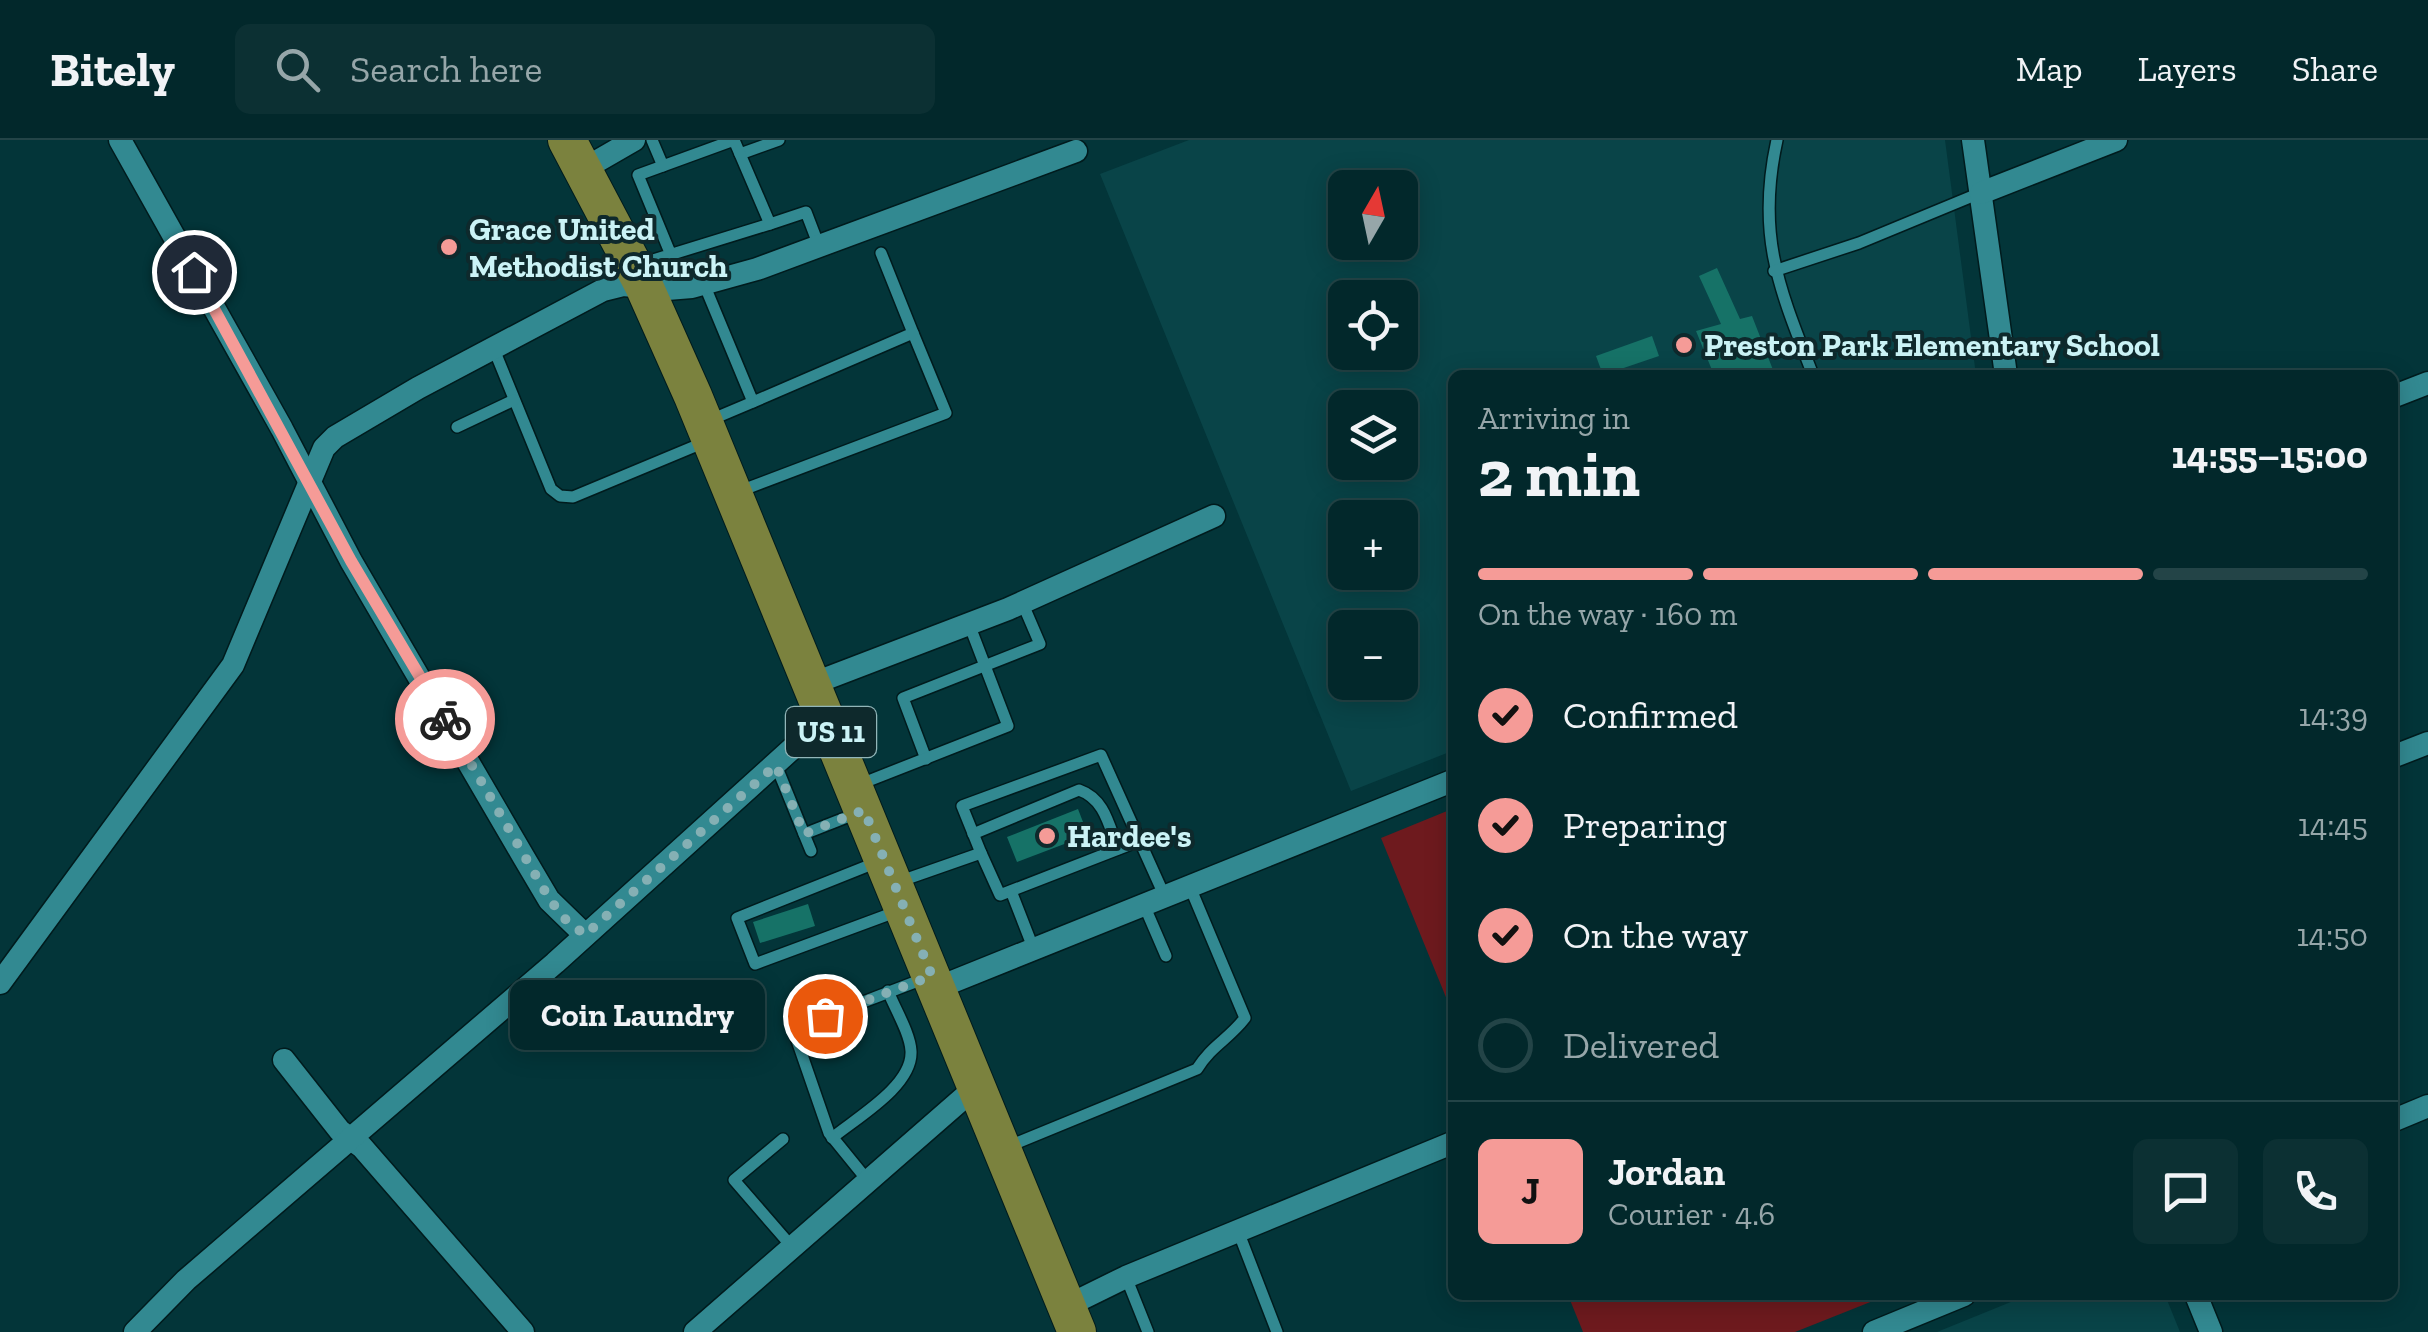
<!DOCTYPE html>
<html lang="en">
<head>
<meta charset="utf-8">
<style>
	:root { --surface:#02282b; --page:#0c3033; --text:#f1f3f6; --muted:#96a6a9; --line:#234447; --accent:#f59b97 }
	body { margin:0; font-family:"Zilla Slab",serif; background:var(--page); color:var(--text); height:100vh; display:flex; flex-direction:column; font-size:38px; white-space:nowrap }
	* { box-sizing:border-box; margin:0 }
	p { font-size:32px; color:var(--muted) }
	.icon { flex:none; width:55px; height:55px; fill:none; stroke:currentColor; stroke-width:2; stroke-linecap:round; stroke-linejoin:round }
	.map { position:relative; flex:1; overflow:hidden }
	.sheet { position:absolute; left:1448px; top:230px; width:950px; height:930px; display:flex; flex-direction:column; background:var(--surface); border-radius:15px; box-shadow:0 5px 25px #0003,0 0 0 2px var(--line) }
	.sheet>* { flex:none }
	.needle { width:65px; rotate:9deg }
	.controls { position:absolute; left:1328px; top:30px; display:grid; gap:20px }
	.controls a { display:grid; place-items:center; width:90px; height:90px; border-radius:15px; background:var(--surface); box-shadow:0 5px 25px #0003,0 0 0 2px var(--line); font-size:50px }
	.pin { position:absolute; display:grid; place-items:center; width:85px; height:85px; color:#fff; margin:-42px; border:5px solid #fff; border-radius:50%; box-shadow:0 2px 10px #0007 }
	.courier { position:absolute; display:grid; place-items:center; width:100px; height:100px; margin:-50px; border:8px solid #f59b97; border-radius:50%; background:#fff; color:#222; box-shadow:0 2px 12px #0007 }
	.bubble { position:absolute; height:70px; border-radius:15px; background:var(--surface); box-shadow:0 5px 25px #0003,0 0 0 2px var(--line); font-size:32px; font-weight:700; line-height:70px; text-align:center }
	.headline em { font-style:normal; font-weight:700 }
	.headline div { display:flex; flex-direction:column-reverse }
	.headline { display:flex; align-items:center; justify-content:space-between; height:170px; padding:0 30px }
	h1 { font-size:65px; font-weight:700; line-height:75px }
	.bar { display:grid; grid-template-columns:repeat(4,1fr); gap:15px 10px; align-content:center; height:120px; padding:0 30px }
	.bar i { height:12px; border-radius:8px; background:var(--line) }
	.bar .on { background:var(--accent) }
	.bar p { grid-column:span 4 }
	.line { display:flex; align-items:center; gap:25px; padding:0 30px; border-top:2px solid var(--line) }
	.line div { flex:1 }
	.round { display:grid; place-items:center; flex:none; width:105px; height:105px; border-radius:15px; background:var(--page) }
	ol { padding:0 30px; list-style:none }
	li { display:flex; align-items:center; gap:30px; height:110px }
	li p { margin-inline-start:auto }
	li .icon { padding:10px; border-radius:50%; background:var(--accent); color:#111; stroke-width:4 }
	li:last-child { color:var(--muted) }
	li i { width:55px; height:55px; border:5px solid var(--line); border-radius:50% }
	header { display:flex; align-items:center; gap:60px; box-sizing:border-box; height:140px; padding:0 50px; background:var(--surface); border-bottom:2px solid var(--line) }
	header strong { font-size:48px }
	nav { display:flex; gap:55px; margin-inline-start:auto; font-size:35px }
	.search { width:700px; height:90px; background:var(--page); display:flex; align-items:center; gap:25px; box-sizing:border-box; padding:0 35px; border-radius:15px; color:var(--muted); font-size:38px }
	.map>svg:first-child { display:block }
	.built { fill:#094448; fill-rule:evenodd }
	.green { fill:#6e1a1e }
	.building { fill:#167267 }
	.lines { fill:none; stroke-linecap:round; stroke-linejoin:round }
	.service-casing { stroke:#011b1d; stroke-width:14 }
	.minor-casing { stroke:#011b1d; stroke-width:25 }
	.primary-casing { stroke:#011b1d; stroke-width:40 }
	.service { stroke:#328991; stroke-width:11 }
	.minor { stroke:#328991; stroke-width:22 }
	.primary { stroke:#7b823e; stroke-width:38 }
	.done { stroke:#85b0b4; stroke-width:10; stroke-dasharray:0 18 }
	.route { stroke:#f59b97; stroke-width:12 }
	.poi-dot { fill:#f59b97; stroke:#0e292c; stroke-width:4 }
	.labels { text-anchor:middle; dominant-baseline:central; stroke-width:8; stroke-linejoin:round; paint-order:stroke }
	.shield { fill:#0e292c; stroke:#92b6b9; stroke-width:2.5 }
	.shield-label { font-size:30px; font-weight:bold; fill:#cbf3f6 }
	.poi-label { font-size:32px; font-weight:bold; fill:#cbf3f6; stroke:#0e292c; text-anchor:start }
</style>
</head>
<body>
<header>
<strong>Bitely</strong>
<div class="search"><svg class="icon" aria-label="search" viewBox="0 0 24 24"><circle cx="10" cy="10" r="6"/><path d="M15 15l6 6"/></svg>Search here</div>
<nav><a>Map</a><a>Layers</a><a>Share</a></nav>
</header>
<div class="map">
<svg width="2428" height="1192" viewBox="0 0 2428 1192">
	<rect width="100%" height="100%" fill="#033539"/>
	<g class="built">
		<path d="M1189 0H1945L1976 235H1452V611L1351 651 1100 34ZM1345 48H1400V102H1345ZM1345 158H1400V212H1345ZM1345 268H1400V322H1345ZM1345 378H1400V432H1345ZM1345 488H1400V542H1345Z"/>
		<polygon points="2028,1155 2165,1155 2180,1192 1937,1192"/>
	</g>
	<g class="green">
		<polygon points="1452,669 1452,872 1381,698"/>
		<polygon points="1568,1155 1888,1155 1795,1192 1583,1192"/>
	</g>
	<g class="building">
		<polygon points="1717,128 1740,179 1752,176 1775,235 1714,235 1696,191 1721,184 1699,136"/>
		<polygon points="1652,196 1659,216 1603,235 1596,216"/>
		<polygon points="1078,669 1088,695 1017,722 1007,697"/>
		<polygon points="808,764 815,786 760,803 753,782"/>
	</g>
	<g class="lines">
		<g class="service-casing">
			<g id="service">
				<polyline points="652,0 663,26"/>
				<path d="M1777 0C1756 95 1779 148 1813 235"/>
				<polyline points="740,14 779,0"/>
				<polyline points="770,84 806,72 819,106"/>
				<polyline points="640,124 770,84 734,0 638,35 671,115"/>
				<polyline points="1774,131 1859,103 1980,53"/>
				<polyline points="704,144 753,262 913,193 881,113"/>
				<polyline points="493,207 551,349 560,356 573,357 705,302"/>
				<polyline points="708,281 753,262"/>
				<polyline points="457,287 514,260"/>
				<polyline points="740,351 946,273 913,193"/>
				<polyline points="926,619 903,558 1040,504 1022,462"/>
				<polyline points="776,625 804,694 860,672"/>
				<polyline points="858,645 1008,586 969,484"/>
				<polyline points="804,694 811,711"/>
				<path d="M973 694 1079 650C1105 659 1109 686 1118 709"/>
				<polyline points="981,713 1000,755 1139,701"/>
				<polyline points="880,721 737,778 755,824 898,771"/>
				<polyline points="898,742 981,713 962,666 1101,615 1165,757"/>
				<polyline points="1011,751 1034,810"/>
				<polyline points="1144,765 1166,816"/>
				<path d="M832 998C856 978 913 946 911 911 910 893 895 869 888 851"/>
				<polyline points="783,999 734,1040 793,1108"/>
				<path d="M1007 1007 1197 929C1212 905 1228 900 1245 878L1190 747"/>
				<polyline points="868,1041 829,993 793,889 923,839"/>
				<polyline points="1238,1091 1277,1192"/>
				<polyline points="1126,1137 1148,1192"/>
			</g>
		</g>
		<g class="minor-casing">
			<g id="minor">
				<polyline points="120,0 282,289 351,421 523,716 549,760 585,795"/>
				<polyline points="1973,0 2006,235"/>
				<polyline points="582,30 634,0"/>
				<polyline points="1981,53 2116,0"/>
				<polyline points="2392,257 2428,243"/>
				<polyline points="812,544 1008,469 1214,376"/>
				<polyline points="2392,617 2428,603"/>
				<polyline points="0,843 233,525 324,308 335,297 418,248 603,150 623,145 667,149 692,147 757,129 1076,11"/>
				<polyline points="937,848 1452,641"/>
				<polyline points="284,920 340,991 362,1007 523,1192"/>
				<polyline points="2392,981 2428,966"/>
				<polyline points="2196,1155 2211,1192"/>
				<polyline points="1067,1166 1126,1137 1452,1003"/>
				<polyline points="135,1192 186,1140 555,823 826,578"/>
				<polyline points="695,1192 977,946"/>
				<polyline points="1874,1192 1964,1155"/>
			</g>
		</g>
		<g class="primary-casing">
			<polyline id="primary" points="567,0 644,146 693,256 1077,1192"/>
		</g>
		<use href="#service" class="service"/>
		<use href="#minor" class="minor"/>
		<use href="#primary" class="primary"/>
	</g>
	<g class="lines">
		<polyline class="done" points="445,579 550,760 565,779 585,795 776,625 804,694 864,670 932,836 825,876"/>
		<polyline class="route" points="194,132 351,421 445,579"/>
	</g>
	<g class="poi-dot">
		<circle cx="449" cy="107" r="10"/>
		<circle cx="1684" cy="205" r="10"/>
		<circle cx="1047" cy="696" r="10"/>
	</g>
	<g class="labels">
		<rect class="shield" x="786" y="567" width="90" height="50" rx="8"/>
		<g class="shield-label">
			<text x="831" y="592">US 11</text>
		</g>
		<g class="poi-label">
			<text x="469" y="89">Grace United<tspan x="469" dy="37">Methodist Church</tspan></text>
			<text x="1704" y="205">Preston Park Elementary School</text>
			<text x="1067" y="696">Hardee's</text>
		</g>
	</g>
</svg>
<div class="controls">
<a><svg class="needle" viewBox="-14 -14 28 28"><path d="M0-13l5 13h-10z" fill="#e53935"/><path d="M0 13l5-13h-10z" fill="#96a6a9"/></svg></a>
<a><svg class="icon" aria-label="locate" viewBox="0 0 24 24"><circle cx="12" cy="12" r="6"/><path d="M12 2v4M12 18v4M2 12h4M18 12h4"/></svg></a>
<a><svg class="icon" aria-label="layers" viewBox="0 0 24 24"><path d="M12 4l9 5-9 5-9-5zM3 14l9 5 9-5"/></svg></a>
<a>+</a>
<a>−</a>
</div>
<div class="pin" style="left:825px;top:876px;background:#ea580c"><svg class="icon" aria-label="bag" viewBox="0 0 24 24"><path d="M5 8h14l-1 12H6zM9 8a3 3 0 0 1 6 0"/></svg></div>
<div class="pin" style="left:194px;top:132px;background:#1f2937"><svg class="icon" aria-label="home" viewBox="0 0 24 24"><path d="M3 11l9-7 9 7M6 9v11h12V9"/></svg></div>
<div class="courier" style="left:445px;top:579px"><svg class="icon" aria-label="bike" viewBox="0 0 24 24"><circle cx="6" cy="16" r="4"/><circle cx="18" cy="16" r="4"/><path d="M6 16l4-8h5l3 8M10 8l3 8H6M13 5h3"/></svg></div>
<div class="bubble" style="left:510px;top:840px;width:255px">Coin Laundry</div>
<section class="sheet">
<div class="headline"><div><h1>2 min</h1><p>Arriving in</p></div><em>14:55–15:00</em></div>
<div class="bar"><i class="on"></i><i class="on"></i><i class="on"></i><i></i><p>On the way · 160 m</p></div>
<ol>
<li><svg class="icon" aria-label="check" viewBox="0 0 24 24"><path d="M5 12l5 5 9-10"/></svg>Confirmed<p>14:39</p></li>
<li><svg class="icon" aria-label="check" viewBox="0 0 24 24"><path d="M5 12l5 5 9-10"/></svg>Preparing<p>14:45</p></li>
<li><svg class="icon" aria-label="check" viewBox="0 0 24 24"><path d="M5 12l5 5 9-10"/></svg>On the way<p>14:50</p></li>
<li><i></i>Delivered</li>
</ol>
<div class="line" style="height:180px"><b class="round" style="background:var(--accent);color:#111">J</b><div><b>Jordan</b><p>Courier · 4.6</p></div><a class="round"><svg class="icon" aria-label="chat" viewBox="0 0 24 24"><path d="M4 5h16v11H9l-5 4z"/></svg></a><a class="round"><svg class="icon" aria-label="phone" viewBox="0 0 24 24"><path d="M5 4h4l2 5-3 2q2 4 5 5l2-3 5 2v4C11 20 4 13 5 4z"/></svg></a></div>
</section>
</div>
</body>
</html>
